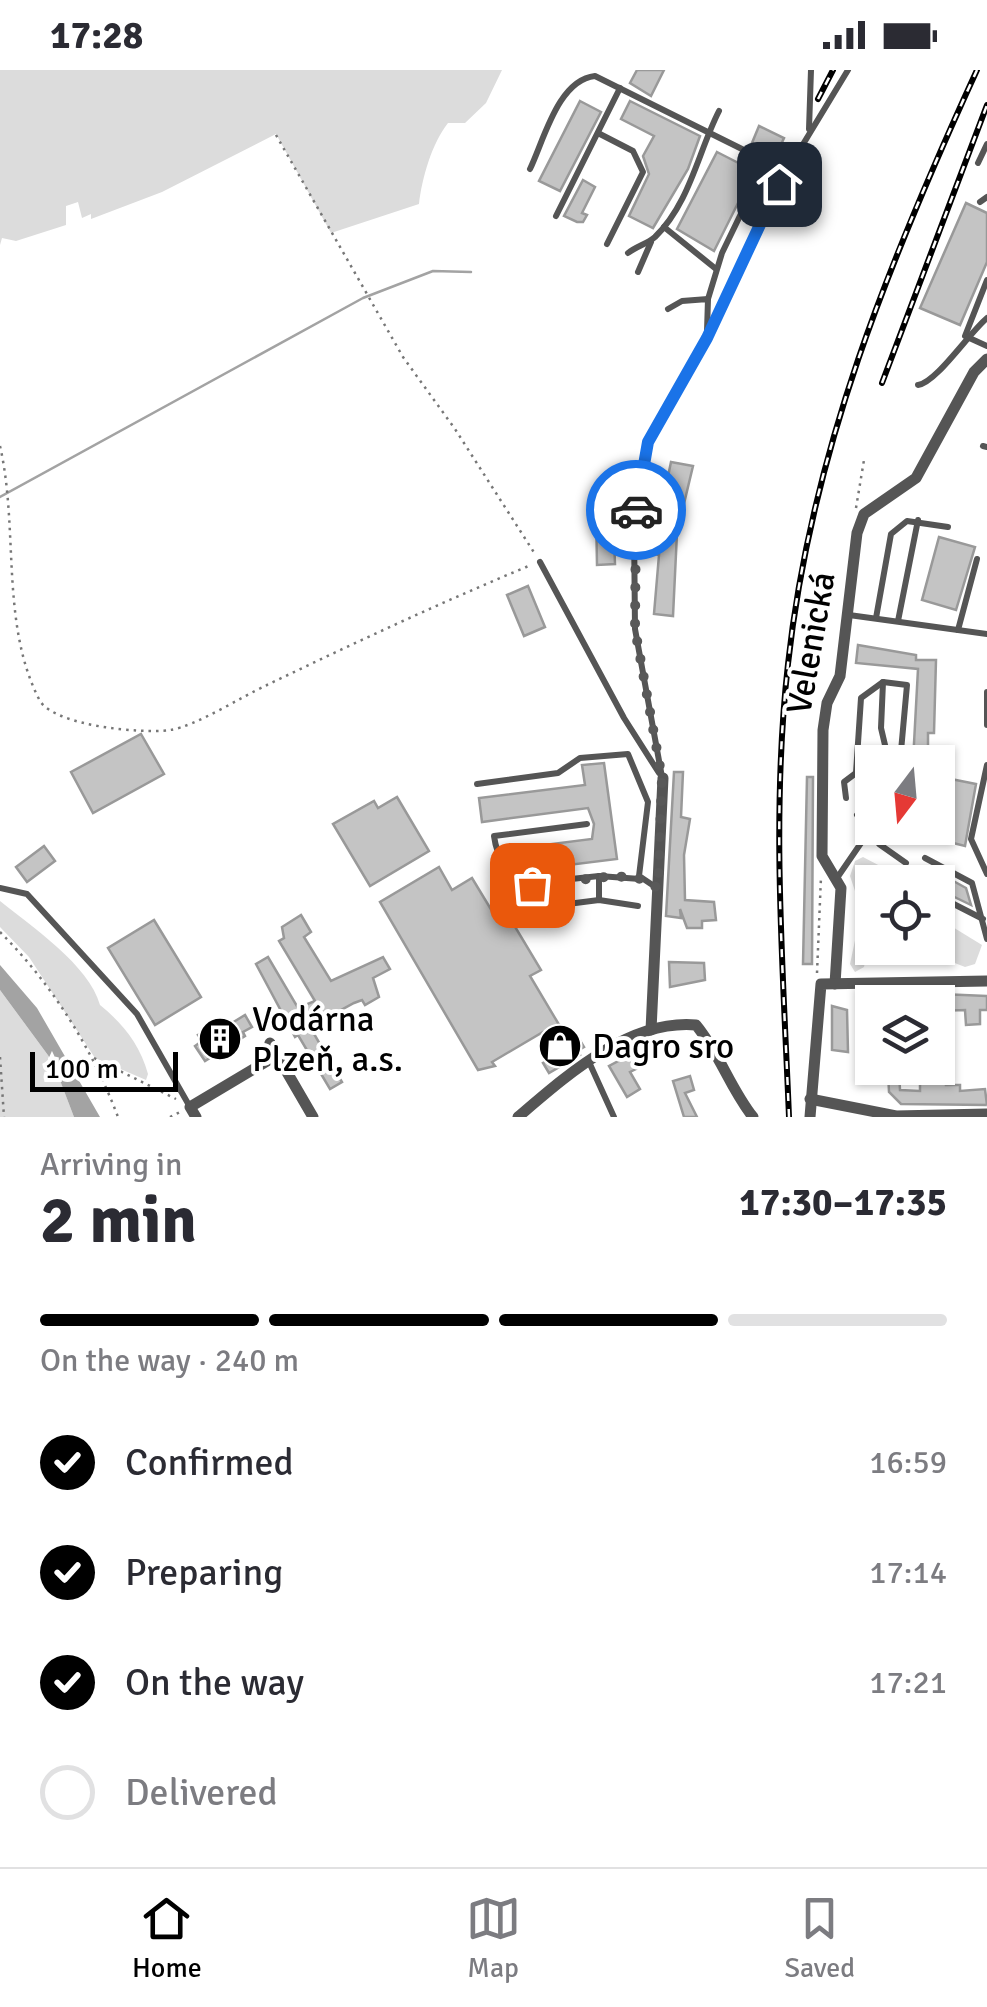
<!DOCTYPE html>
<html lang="en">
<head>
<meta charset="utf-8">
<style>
	:root { --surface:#fff; --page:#f7f7f7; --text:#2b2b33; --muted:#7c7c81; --line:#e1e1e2; --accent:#000 }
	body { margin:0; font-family:Signika,sans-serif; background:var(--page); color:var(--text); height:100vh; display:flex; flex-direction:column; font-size:38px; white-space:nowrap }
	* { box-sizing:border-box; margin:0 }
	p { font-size:32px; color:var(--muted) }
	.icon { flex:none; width:55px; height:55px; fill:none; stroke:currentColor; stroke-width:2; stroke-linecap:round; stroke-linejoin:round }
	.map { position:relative; height:1047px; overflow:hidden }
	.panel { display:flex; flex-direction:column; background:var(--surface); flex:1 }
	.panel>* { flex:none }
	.needle { width:65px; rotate:196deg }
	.buttons { position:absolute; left:855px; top:675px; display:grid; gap:20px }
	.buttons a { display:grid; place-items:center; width:100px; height:100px; border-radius:0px; background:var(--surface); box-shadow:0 2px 8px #0004; font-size:50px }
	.scale { position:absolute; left:30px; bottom:25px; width:148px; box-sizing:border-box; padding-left:10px; border:5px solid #000; border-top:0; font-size:28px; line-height:35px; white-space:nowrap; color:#000; -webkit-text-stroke:8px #fff; paint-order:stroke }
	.pin { position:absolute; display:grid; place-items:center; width:85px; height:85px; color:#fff; margin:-42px; border-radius:20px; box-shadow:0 5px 15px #0006 }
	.courier { position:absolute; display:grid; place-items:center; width:100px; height:100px; margin:-50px; border:8px solid #1a73e8; border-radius:50%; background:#fff; color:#222; box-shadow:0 2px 12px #0007 }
	.headline em { font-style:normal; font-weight:700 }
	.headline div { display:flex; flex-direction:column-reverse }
	.headline { display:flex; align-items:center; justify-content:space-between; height:170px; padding:0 40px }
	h1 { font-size:65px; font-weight:700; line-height:75px }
	.bar { display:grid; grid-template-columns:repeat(4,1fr); gap:15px 10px; align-content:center; height:120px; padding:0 40px }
	.bar i { height:12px; border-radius:8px; background:var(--line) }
	.bar .on { background:var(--accent) }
	.bar p { grid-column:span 4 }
	ol { padding:0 40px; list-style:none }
	li { display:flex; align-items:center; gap:30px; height:110px }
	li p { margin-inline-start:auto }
	li .icon { padding:10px; border-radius:50%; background:var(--accent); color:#fff; stroke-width:4 }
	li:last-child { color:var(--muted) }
	li i { width:55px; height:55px; border:5px solid var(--line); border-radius:50% }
	.status { display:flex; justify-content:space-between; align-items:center; height:70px; padding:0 50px; background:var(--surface); direction:ltr }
	.status svg { height:28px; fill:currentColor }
	.tabs { display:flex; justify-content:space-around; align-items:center; height:140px; border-top:2px solid var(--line); background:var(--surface); font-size:28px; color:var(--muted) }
	.tabs a { display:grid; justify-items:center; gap:5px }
	.tabs .on { color:var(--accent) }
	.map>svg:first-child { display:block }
	.green { fill:#dcdcdc }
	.water { fill:#a3a3a3 }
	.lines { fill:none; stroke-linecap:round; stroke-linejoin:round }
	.stream { stroke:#a3a3a3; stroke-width:2.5 }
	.building { fill:#c4c4c4; stroke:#999; stroke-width:2.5 }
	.path { stroke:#777; stroke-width:2.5; stroke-dasharray:2.5 5; stroke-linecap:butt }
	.lane { stroke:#555; stroke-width:6 }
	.street { stroke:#555; stroke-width:11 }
	.rail-casing { stroke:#000; stroke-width:6 }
	.rail { stroke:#fff; stroke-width:2.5; stroke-dasharray:8; stroke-linecap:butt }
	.done { stroke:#595959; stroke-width:10; stroke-dasharray:0 18 }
	.route { stroke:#1a73e8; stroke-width:12 }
	.labels { text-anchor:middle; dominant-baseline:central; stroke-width:8; stroke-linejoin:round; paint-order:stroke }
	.street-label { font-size:35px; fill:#000; stroke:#fff }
	.poi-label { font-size:35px; fill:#000; stroke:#fff; text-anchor:start }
</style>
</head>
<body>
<div class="status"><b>17:28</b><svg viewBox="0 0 49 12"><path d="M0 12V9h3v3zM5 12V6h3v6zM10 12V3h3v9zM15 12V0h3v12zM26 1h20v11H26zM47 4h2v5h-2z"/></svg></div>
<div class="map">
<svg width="987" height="1047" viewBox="0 0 987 1047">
	<rect width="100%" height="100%" fill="#fff"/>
	<g class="green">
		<path d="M0 0H502L486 33 465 53H448C432 73 422 108 419 134L331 163 276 64 162 122 91 149V144L82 148 78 132 66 136V155L16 171 2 168 0 175Z"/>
		<polygon points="863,787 882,797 894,812 872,812 872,860 864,897 855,902 850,894 857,861 858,830 850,806 855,791"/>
		<path d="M0 831C32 857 89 895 100 935 122 953 140 974 148 1004L146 1010 95 988 29 887 0 857Z"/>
		<polygon points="938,848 982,875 975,894 965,897 942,888 937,878"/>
		<polygon points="0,920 53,992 74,1047 0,1047"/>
	</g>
	<polygon class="water" points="0,895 37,938 100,1047 74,1047 53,992 0,920"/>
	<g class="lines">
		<polyline class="stream" points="0,427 363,228 433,201 471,202"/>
	</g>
	<g class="building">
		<polygon points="637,0 664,0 651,26 630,13"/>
		<polygon points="580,31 601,42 560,121 539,111"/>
		<polygon points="630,31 700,66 688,99 653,158 629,146 649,104 643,86 654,66 621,49"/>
		<polygon points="759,56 784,68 776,85 752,73"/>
		<polygon points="717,82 754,101 714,181 677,159"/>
		<polygon points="583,110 595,117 582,143 587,145 583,152 577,152 564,146"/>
		<polygon points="966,133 987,143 987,192 960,255 920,238"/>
		<polygon points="671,392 693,396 677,463 673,546 654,544 659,485 652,483"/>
		<polygon points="596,441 613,441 615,494 597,495"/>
		<polygon points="939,467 975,477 956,540 922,530"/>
		<polygon points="528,516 545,557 524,566 507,525"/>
		<polygon points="858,575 916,585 916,590 936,590 934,663 928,663 928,692 913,692 918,599 856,593"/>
		<polygon points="141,664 164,704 93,743 71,702"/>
		<polygon points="604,693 617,789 520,801 514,795 512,779 592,769 594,754 588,738 482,752 479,728 585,715 582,695"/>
		<polygon points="674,702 683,702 681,747 690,749 684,785 685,830 714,832 716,850 702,851 702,858 687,858 680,839 681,848 666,846"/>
		<polygon points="807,707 813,707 812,894 803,894"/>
		<polygon points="946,708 976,714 965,776 933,768"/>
		<polygon points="397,727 429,781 370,816 333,754 374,731 378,738"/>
		<polygon points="44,776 55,791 27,812 16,797"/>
		<polygon points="439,797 452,820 472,808 498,851 508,845 541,900 530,906 558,953 568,966 575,962 584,977 577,981 580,985 549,1003 543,993 557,985 543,962 492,992 495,996 478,1000 380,832"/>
		<polygon points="928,797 966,818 971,835 938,819 938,812 920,812"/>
		<polygon points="301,845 311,862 304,867 331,911 383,887 390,899 373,908 379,927 365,935 362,930 354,933 310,957 342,1012 330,1019 298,965 295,967 256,894 268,887 298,938 315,931 279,871 284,868 282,857"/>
		<polygon points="154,850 201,927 155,955 108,878"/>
		<polygon points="669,892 704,893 705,910 670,917"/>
		<polygon points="940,924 987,926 987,940 980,940 980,954 966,955 965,940 938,941"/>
		<polygon points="832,936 847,940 848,982 832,980"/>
		<polygon points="245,945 252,957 243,962 245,966 205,991 195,976 202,971 198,965 205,961 209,967"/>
		<polygon points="628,986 636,999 630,1002 640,1019 627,1027 609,996"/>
		<polygon points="888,1001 899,1001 900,1020 920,1021 920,1004 946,1004 946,1015 960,1015 960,1021 985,1019 987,1035 901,1034 889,1022"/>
		<polygon points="690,1006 694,1020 685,1023 697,1047 684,1047 673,1011"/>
	</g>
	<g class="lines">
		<g class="path">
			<polyline points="276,65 403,287 455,359 535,484"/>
			<path d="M0 376C19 459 0 555 40 631 56 656 141 664 170 660 196 656 241 627 267 615 354 573 442 532 531 495"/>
			<polyline points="856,438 864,390"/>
			<path d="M0 862C52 914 92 978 118 1047"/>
			<polyline points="817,903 821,807"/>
			<polyline points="0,987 4,1047"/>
			<polyline points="94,988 176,1029"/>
			<polyline points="170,1047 180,1042"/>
		</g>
		<g class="lane">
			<polyline points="809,59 811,0"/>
			<polyline points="598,63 633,81 643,102 607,174"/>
			<polyline points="978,93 987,74"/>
			<path d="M530 99C544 70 558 10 595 6L756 86 779 114"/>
			<polyline points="980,132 987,127"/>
			<polyline points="556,146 620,18"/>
			<polyline points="664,157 716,199"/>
			<path d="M628 183C637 176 647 174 655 167 690 133 698 82 719 41"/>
			<polyline points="638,202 651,172"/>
			<polyline points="987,210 965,266 987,276"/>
			<polyline points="708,229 722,183 764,96"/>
			<polyline points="668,239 682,231 708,229 707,261"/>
			<path d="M918 315C936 313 969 263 987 248"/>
			<polyline points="983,376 987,377"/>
			<polyline points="540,492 624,648 659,703"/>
			<polyline points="849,545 987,564"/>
			<polyline points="876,548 891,464 907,451 948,457"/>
			<polyline points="898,551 918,450"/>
			<polyline points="958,560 977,489"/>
			<polyline points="883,612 881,658 889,692"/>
			<polyline points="987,622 987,655"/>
			<polyline points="987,695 971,769 987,804"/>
			<polyline points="872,704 856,703 861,628 883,612 907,615 900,692"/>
			<polyline points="662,707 635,559 634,454 649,372 707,268 779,114 848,0"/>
			<polyline points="477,714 558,703 580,688 628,684 648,732 639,806 657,818"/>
			<polyline points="846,728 844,712 856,703"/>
			<polyline points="857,745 879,774 906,793"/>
			<path d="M587 754 494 766C497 788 507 801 525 814L599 806 640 809"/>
			<polyline points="925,788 972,813 987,869"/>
			<polyline points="599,806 599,830"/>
			<polyline points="837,808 872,757"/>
			<polyline points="0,818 27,824 137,944 190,1037"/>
			<polyline points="938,826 983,849"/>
			<polyline points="552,836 599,830 638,836"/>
			<polyline points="589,992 614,1047"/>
		</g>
		<g class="street">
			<polyline points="835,914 841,818 822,786 823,660 827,633 840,606 857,463 864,444 916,408 974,302 987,289"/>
			<polyline points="651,960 663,708"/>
			<polyline points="270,973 313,1047"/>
			<polyline points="810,1029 896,1046 987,1044"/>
			<polyline points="196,1047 190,1037 277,985"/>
			<path d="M518 1047C566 1006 629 949 696 955 720 984 730 1018 753 1047"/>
			<polyline points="810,1047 821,914 987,911"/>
		</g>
		<g class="rail-casing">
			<g id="rail">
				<polyline points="818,29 833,0"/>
				<polyline points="882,313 987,35"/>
				<path d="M789 1047C783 896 771 745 788 594 811 382 889 192 977 0"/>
			</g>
		</g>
		<use href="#rail" class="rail"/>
	</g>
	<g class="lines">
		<polyline class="done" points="532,815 616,806 641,809 658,818 662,708 635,559 636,440"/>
		<polyline class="route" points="636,440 648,372 707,268 779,114"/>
	</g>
	<defs>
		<g id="building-disc" transform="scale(2.25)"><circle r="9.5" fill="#000" stroke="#fff"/><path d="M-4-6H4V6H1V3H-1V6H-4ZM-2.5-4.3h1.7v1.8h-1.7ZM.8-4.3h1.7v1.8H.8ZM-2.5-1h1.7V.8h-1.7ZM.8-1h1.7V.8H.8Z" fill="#fff"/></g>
		<g id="shop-disc" transform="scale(2.25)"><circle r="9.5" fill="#000" stroke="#fff"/><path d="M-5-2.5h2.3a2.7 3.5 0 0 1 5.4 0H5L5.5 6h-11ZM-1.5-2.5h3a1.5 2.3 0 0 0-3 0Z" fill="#fff"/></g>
	</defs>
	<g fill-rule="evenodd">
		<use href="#building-disc" x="220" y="969"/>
		<use href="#shop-disc" x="560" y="976"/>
	</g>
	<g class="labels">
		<g class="street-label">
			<text transform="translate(811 573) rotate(-80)">Velenická</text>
		</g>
		<g class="poi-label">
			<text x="252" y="949">Vodárna<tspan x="252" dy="40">Plzeň, a.s.</tspan></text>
			<text x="592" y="976">Dagro sro</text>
		</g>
	</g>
</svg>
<div class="buttons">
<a><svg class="needle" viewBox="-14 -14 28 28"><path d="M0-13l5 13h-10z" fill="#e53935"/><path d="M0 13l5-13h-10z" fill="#7c7c81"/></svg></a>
<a><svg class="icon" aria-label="locate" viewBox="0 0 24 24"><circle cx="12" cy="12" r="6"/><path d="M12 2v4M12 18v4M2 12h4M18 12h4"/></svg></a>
<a><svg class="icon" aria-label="layers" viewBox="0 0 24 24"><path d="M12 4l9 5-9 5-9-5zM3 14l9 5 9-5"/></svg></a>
</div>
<div class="scale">100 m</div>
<div class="pin" style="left:532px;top:815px;background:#ea580c"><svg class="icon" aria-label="bag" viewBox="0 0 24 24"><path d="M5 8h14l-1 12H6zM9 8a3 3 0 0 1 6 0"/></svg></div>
<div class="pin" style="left:779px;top:114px;background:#1f2937"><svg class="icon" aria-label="home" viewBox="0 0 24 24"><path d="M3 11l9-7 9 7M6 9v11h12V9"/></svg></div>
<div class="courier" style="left:636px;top:440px"><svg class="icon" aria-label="car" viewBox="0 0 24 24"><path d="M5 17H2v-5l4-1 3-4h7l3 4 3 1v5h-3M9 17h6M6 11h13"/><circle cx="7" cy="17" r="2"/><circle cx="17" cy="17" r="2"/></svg></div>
</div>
<section class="panel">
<div class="headline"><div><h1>2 min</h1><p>Arriving in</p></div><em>17:30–17:35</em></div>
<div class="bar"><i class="on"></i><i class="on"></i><i class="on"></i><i></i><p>On the way · 240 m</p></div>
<ol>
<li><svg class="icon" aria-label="check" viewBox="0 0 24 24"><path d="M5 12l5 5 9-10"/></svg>Confirmed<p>16:59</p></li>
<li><svg class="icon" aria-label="check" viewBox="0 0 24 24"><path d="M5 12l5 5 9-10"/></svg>Preparing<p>17:14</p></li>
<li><svg class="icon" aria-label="check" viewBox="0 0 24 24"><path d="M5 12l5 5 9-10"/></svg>On the way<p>17:21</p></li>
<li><i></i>Delivered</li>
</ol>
</section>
<nav class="tabs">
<a class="on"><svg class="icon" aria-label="home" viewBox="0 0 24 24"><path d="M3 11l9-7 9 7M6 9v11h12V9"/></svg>Home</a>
<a><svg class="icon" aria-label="map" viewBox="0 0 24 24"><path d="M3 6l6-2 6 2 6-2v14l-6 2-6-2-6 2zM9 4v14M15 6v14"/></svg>Map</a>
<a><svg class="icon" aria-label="saved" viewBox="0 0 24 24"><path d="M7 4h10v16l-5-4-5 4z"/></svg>Saved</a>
</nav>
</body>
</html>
